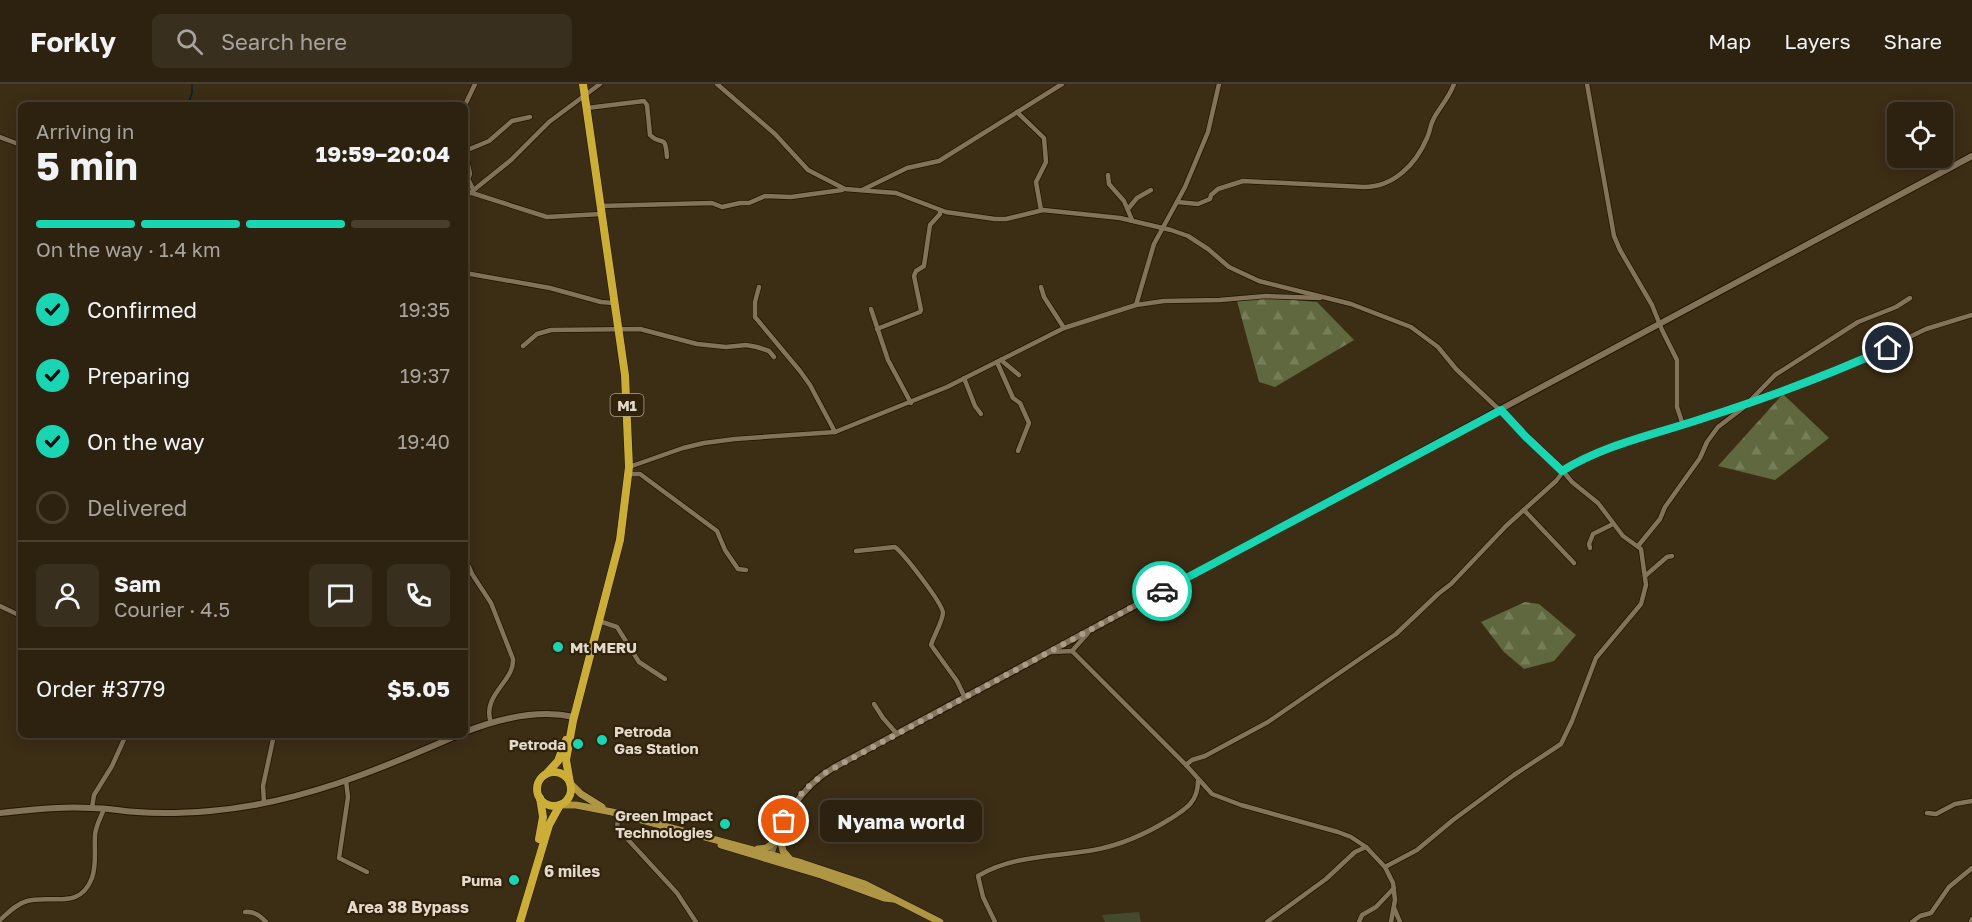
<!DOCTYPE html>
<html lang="en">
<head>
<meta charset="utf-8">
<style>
	:root { --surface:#2d2210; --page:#392f1e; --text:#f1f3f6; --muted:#a7a49f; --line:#483f30; --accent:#19d5b2 }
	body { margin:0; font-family:"Golos Text",sans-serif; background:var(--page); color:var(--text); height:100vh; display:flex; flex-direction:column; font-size:22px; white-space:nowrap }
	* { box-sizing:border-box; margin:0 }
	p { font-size:20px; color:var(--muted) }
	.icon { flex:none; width:33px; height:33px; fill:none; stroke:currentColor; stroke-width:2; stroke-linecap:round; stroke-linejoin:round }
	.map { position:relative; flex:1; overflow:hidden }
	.panel { position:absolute; left:18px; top:18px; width:450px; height:636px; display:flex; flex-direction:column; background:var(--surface); border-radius:9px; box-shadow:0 3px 15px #0003,0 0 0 2px var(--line) }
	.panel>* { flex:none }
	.controls { position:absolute; left:1887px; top:18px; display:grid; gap:12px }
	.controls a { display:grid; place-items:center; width:66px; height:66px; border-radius:9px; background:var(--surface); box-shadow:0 3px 15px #0003,0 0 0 2px var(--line); font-size:30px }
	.pin { position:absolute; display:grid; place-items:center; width:51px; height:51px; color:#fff; margin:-26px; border:3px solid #fff; border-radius:50%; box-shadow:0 2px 6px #0007 }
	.courier { position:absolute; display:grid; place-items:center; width:60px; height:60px; margin:-30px; border:4px solid #19d5b2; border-radius:50%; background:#fff; color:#222; box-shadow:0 2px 8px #0007 }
	.bubble { position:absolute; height:42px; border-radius:9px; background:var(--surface); box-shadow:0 3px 15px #0003,0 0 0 2px var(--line); font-size:20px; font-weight:700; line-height:42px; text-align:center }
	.summary em { font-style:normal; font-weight:700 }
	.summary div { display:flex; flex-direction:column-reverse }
	.summary { display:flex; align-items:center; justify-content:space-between; height:102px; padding:0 18px }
	h1 { font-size:39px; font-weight:700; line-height:45px }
	.bar { display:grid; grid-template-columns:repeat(4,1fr); gap:9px 6px; align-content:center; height:72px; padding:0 18px }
	.bar i { height:8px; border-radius:4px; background:var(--line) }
	.bar .selected { background:var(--accent) }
	.bar p { grid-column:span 4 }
	.line { display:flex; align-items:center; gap:15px; padding:0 18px; border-top:2px solid var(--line) }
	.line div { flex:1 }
	.round { display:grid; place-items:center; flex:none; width:63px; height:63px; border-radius:9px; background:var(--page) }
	ol { padding:0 18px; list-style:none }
	li { display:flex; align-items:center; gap:18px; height:66px }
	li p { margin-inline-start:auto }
	li .icon { padding:6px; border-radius:50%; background:var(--accent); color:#111; stroke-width:4 }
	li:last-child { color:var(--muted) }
	li i { width:33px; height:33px; border:3px solid var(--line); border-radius:50% }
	header { display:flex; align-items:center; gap:36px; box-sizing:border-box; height:84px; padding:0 30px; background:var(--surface); border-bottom:2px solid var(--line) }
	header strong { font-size:28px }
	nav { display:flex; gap:33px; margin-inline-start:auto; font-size:21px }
	.search { width:420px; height:54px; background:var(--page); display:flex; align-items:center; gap:15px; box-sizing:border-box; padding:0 21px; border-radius:9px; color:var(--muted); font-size:22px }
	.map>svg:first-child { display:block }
	.forest { fill:url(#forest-firs) }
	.garden { fill:#444a2d }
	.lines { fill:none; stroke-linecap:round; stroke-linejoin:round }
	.stream { stroke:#04222a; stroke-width:1.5 }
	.street-casing { stroke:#221500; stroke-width:6 }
	.secondary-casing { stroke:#221500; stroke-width:8 }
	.primary-casing { stroke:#221500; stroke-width:8 }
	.highway-casing { stroke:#221500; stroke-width:9 }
	.street { stroke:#837359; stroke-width:4.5 }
	.secondary { stroke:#837359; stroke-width:6 }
	.primary { stroke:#ae9645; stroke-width:7 }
	.highway { stroke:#cbae38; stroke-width:8 }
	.done { stroke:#a99d8c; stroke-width:6; stroke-dasharray:0 10.8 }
	.route { stroke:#19d5b2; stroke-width:8 }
	.poi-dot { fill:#19d5b2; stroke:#31230b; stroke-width:2 }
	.labels { text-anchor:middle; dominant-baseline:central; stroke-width:4.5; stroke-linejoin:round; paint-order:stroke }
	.shield { fill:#31230b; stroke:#aea392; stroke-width:1.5 }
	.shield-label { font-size:14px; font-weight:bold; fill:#e3dacc }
	.poi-label { font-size:15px; font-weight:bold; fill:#e3dacc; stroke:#31230b; text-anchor:end }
	.neighbourhood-label { font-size:16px; font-weight:bold; fill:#e3dacc; stroke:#31230b }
</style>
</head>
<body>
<header>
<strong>Forkly</strong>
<div class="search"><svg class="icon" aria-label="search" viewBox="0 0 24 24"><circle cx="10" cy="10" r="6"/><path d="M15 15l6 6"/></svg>Search here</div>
<nav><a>Map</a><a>Layers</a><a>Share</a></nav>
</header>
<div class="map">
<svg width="1972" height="838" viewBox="0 0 1972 838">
	<defs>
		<pattern id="forest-firs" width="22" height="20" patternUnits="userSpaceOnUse" patternTransform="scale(1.5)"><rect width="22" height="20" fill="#5f683e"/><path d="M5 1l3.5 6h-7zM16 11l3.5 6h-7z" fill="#767d59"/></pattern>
	</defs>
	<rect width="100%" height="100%" fill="#3c2d15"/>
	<g class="forest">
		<polygon points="1271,214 1317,218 1354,256 1275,303 1259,298 1237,217"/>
		<polygon points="1783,310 1829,354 1775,396 1718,382"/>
		<polygon points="1525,518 1539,520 1576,551 1554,577 1524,585 1504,568 1481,538"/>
	</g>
	<polygon class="garden" points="1139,828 1141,838 1105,838 1102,831"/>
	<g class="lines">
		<polyline class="stream" points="188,21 192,9 192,0"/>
		<g class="street-casing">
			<g id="street">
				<polyline points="717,0 775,50 808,86 845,105 896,109 946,128 995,135 1006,135 1043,126 1120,134 1171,146 1188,152 1208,165 1229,183 1259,197 1351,220 1411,243 1438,263 1456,285 1558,381 1572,398 1598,419 1623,452 1641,465 1646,501 1641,520 1596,574 1572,637 1561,660 1514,691 1453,736 1417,766 1385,783"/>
				<polyline points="1587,0 1614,152 1620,166 1652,221 1662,246 1677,276 1677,323 1683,341"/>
				<polyline points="465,21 475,0"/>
				<path d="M587 24 644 17 647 21 650 51C662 63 665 48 667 73"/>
				<polyline points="1017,28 1044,54 1046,78 1036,98 1041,126"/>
				<polyline points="0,53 21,61"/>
				<polyline points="1108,91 1109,100 1124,117 1132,136"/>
				<polyline points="473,105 468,95 470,90 465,67 489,57 512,37 530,33"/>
				<polyline points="862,106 907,84 939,77 1062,0"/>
				<polyline points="465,109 472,109 547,133 601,130"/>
				<polyline points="470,109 511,76 549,38 600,0"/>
				<path d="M1177 118 1198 120 1210 115 1211 111 1218 105 1243 97 1364 103C1394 103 1416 80 1427 54 1430 48 1430 42 1433 36 1439 24 1449 14 1454 0"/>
				<polyline points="600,122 712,119 722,123 740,119 749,119 765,112 791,113 842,106"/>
				<polyline points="1128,125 1137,114 1151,106"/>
				<polyline points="465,189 550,204 601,218 613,219"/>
				<polyline points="759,203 755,218 755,233 800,287 810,301 835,348"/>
				<polyline points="1041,203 1044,213 1064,244"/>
				<polyline points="1136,221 1154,160 1185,103 1208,48 1219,0"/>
				<polyline points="871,225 888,276 911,319"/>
				<polyline points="877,245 920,228 921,226 914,192 916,187 924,182 930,141 940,130 940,126"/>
				<polyline points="523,262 537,250 551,246 640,245 697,260 726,263 746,261 757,263 769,267 774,273"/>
				<polyline points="1001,276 1019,291"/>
				<polyline points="997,278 1013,314 1020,319 1029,339 1018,367"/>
				<polyline points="964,294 975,322 981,330"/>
				<polyline points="629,383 683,364 704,359 735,355 835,348 947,303 1064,244 1136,221 1164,217 1220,216 1266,212 1320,214"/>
				<polyline points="628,390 640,390 717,447 725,466 738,485 746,486"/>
				<polyline points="1524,426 1574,479"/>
				<polyline points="465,436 465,447"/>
				<polyline points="1638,462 1660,435 1665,423 1700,374 1707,358 1718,343 1743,324 1775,291 1858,238 1896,223 1910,214"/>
				<polyline points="1590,464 1589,460 1593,450 1613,440"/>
				<path d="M856 467 895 463C904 470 943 520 943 529 942 539 934 551 931 561L957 597 965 614"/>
				<path d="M465 474 472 490 491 519 513 575C515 597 481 611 491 639"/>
				<polyline points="1645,492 1667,473 1672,472"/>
				<polyline points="0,522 21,532"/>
				<polyline points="599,537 617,543 639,578 665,595"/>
				<polyline points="1072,567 1088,549"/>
				<polyline points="1051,568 1072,567 1186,681 1212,710 1241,721 1338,748 1351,753 1366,763 1385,783 1393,799 1395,816 1391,838"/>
				<polyline points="874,620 883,634 897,650"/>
				<polyline points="1186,681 1192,676 1205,672 1268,638 1396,550 1438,510 1451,500 1506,442 1556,397 1566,384 1596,369 1749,318 1858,278 1926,245 1972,231"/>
				<polyline points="346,697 348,713 339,774 367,788"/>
				<polyline points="264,719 263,702 274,651"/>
				<polyline points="92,724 94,711 112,682 126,651"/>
				<polyline points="1927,729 1936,730 1955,720 1972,717"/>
				<polyline points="619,730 617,743 620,747 677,809 696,838"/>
				<polyline points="1394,824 1400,838"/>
				<path d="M245 828C254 827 260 831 266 838"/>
				<path d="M0 836C8 829 16 820 27 817 52 810 79 827 92 794 97 779 94 766 95 752 95 743 101 733 104 725"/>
				<path d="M995 838 983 813 978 792C1013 771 1055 773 1094 766 1121 761 1146 750 1170 735 1186 725 1198 718 1198 697"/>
				<polyline points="1267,838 1326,795 1355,768 1366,763"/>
				<polyline points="1359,838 1362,831 1376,823 1394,804"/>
				<polyline points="1912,838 1920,832 1931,829 1949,803 1972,784"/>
				<polyline points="1971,838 1972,835"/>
			</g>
		</g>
		<g class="secondary-casing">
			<g id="secondary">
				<path d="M465 648C498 635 538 625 574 633"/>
				<path d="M0 729C30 726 61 722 91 724 107 724 122 727 137 728 161 730 186 729 210 727 297 720 379 686 458 651"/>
				<path d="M770 774C782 737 798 705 833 684L1972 72"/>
			</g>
		</g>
		<g class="primary-casing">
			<g id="primary">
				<polyline points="570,699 581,710 602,723"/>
				<polyline points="560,721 576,721 612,728 802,779 865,800 940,838"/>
				<polyline points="781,758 783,767 789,774"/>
				<polyline points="721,761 821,791 884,814 893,815"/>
				<polyline points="758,765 766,764 776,757"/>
			</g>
		</g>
		<g class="highway-casing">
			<g id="highway">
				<circle cx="554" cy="705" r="17"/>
				<polyline points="547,689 558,677 566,656"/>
				<polyline points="570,699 566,676 573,637 620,456 629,383 625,291 583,0"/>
				<polyline points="539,755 543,733 540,714"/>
				<polyline points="520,838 549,741 560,721"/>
			</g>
		</g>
		<use href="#street" class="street"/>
		<use href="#secondary" class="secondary"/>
		<use href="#primary" class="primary"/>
		<use href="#highway" class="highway"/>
	</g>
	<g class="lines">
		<polyline class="done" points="784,737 803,707 825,689 1162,507"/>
		<path class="route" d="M1162 507 1501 326 1526 353 1562 387C1605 360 1657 350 1704 334 1766 314 1829 291 1888 264"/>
	</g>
	<g class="poi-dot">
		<circle cx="558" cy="563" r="6"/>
		<circle cx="602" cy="656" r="6"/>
		<circle cx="578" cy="660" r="6"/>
		<circle cx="725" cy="740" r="6"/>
		<circle cx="514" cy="796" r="6"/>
	</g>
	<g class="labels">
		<rect class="shield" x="610.5" y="310" width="33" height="22" rx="4.5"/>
		<g class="shield-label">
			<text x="627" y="321">M1</text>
		</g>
		<g class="poi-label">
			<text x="570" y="563" text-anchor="start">Mt MERU</text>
			<text x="614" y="647" text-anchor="start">Petroda<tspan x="614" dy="17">Gas Station</tspan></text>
			<text x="566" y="660">Petroda</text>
			<text x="713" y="731">Green Impact<tspan x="713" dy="17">Technologies</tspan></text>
			<text x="502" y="796">Puma</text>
		</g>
		<g class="neighbourhood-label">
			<text x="572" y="787">6 miles</text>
			<text x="408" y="823">Area 38 Bypass</text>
		</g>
	</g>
</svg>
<div class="controls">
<a><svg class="icon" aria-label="locate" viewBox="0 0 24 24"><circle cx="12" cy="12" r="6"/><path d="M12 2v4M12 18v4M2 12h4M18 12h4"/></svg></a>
</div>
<div class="pin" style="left:784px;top:737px;background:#ea580c"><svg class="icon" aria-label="bag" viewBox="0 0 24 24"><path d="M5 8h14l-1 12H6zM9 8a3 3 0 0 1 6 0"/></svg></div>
<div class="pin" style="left:1888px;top:264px;background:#1f2937"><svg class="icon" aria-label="home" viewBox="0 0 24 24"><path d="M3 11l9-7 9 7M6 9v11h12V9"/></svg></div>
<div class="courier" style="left:1162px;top:507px"><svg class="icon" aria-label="car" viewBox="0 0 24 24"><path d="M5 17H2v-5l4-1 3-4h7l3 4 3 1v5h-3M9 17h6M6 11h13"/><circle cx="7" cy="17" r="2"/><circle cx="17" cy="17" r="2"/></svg></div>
<div class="bubble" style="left:820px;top:716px;width:162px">Nyama world</div>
<section class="panel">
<div class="summary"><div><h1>5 min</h1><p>Arriving in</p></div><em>19:59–20:04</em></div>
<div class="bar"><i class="selected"></i><i class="selected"></i><i class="selected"></i><i></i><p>On the way · 1.4 km</p></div>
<ol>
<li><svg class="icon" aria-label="check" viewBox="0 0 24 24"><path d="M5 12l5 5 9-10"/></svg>Confirmed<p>19:35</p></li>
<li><svg class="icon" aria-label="check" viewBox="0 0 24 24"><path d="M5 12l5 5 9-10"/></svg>Preparing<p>19:37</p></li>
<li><svg class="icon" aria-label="check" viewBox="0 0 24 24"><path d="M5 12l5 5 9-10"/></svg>On the way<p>19:40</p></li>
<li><i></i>Delivered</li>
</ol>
<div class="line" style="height:108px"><a class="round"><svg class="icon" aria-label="person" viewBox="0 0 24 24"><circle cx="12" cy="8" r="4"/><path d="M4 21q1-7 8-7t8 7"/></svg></a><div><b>Sam</b><p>Courier · 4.5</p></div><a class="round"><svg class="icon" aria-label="chat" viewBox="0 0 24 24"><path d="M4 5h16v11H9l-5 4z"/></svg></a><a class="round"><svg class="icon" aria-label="phone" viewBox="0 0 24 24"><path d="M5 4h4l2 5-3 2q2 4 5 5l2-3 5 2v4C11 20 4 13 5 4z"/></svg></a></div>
<div class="line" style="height:78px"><div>Order #3779</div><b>$5.05</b></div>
</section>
</div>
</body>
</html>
